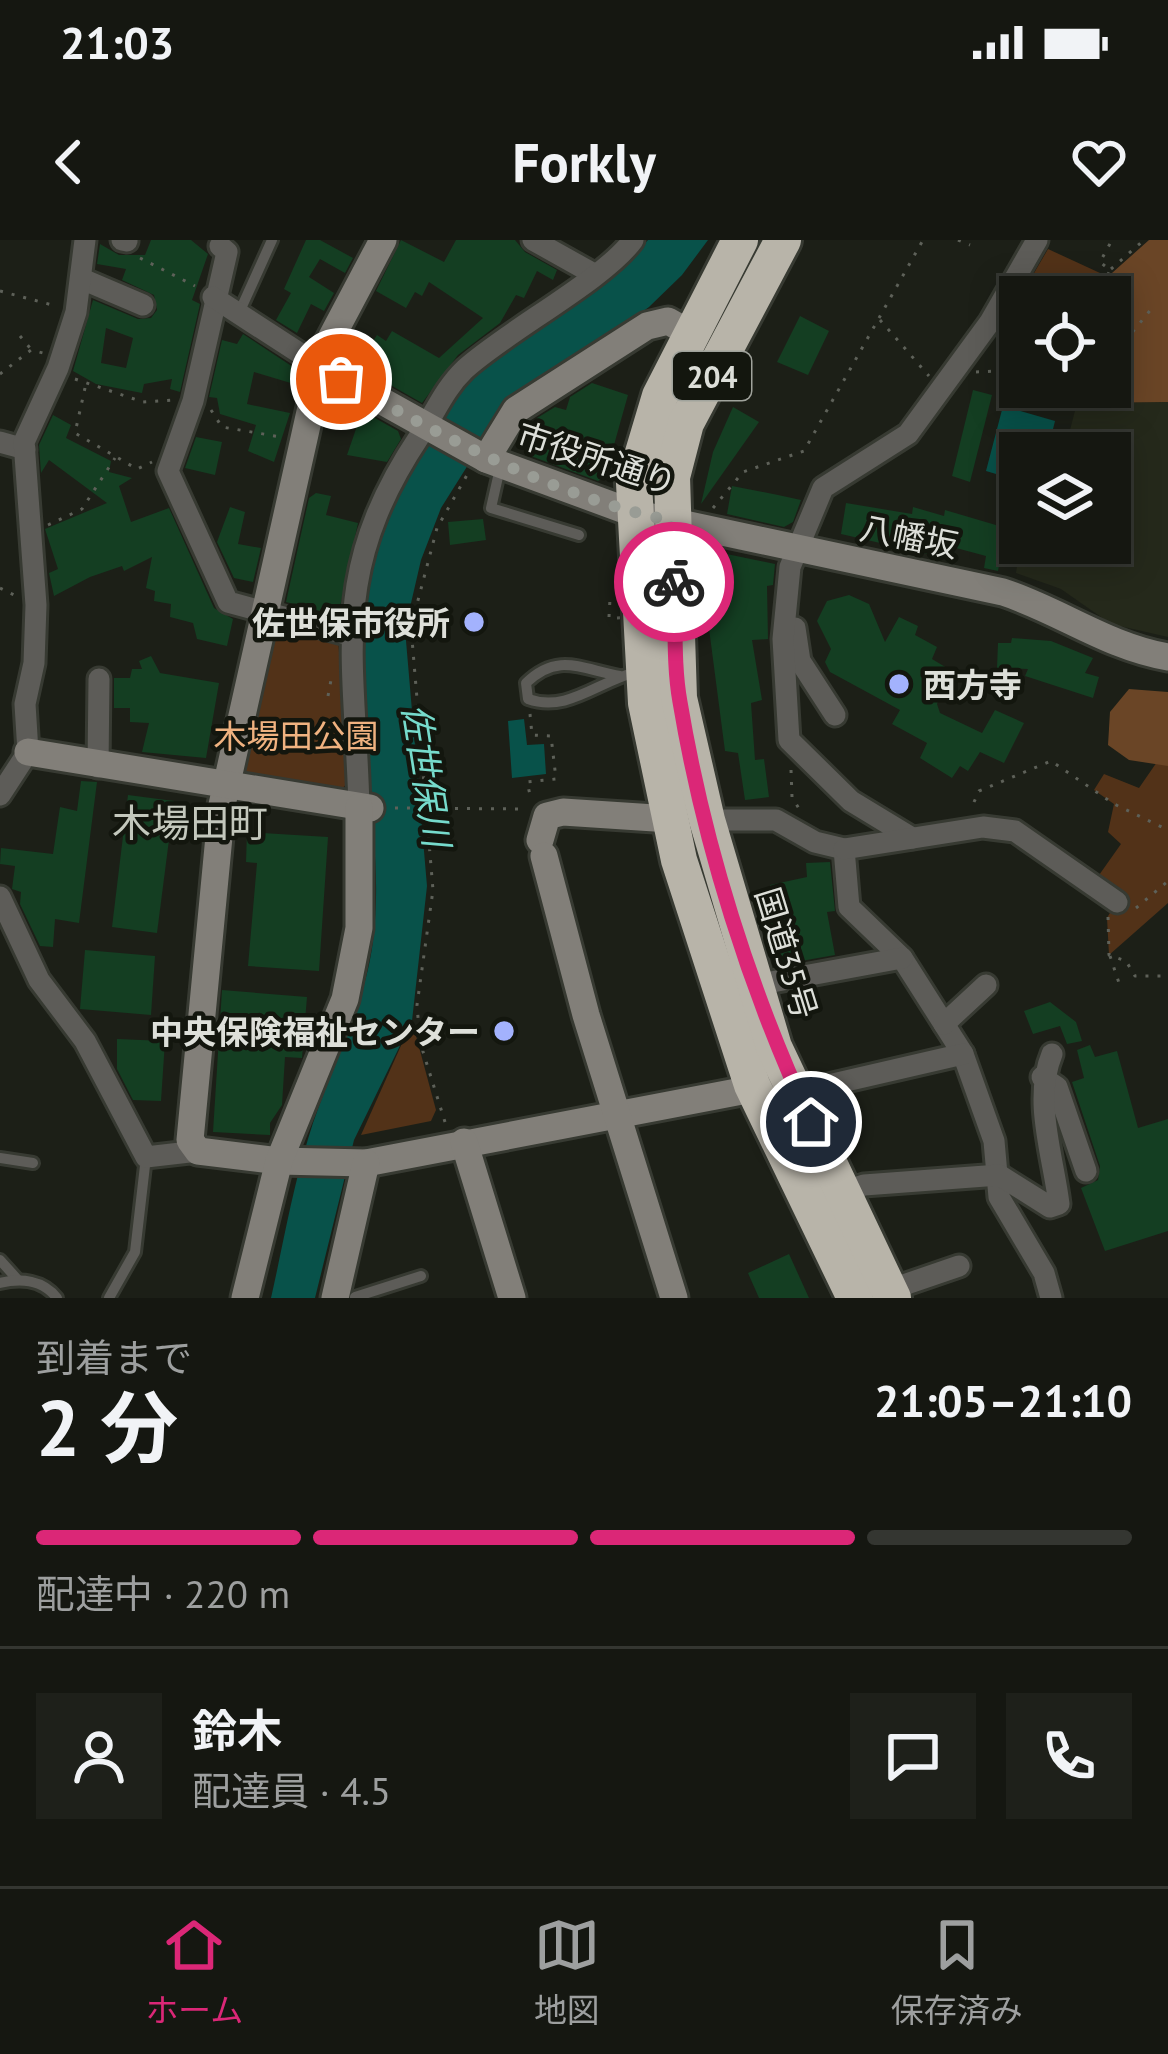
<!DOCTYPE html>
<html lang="ja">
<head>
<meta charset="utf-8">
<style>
	:root { --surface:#151711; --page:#1e201a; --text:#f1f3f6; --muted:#9d9f9f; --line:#343631; --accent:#db2777 }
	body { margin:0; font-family:"PT Sans","Noto Sans JP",sans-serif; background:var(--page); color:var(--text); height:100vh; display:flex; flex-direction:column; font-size:45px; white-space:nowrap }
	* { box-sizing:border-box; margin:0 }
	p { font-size:39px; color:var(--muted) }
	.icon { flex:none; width:66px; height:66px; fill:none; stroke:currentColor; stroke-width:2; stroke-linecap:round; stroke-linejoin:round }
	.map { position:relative; height:1058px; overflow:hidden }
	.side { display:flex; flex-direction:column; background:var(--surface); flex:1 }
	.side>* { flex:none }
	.tools { position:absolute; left:999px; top:36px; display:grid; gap:24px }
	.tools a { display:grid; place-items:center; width:132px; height:132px; border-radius:0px; background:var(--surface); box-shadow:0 6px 30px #0003,0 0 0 3px var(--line); font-size:60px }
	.pin { position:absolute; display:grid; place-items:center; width:102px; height:102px; color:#fff; margin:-51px; border:6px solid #fff; border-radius:50%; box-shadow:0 3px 12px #0007 }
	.courier { position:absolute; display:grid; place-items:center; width:120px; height:120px; margin:-60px; border:9px solid #db2777; border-radius:50%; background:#fff; color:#222; box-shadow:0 3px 15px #0007 }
	.overview em { font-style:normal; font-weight:700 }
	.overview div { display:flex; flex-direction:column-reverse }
	.overview { display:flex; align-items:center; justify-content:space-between; height:204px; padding:0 36px }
	h1 { font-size:78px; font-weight:700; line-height:90px }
	.bar { display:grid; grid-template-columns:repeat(4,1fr); gap:18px 12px; align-content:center; height:144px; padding:0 36px }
	.bar i { height:15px; border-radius:9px; background:var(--line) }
	.bar .selected { background:var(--accent) }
	.bar p { grid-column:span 4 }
	.line { display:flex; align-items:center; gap:30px; padding:0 36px; border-top:3px solid var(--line) }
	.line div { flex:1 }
	.round { display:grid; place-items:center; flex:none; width:126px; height:126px; border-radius:0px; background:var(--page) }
	.status { display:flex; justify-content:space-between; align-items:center; height:84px; padding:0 60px; background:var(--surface); direction:ltr }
	.status svg { height:33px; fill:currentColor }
	header { display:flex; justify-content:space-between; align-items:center; height:156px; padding:0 36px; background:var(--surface); font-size:54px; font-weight:700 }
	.tab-bar { display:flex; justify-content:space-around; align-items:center; height:168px; border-top:3px solid var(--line); background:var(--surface); font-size:33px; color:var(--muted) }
	.tab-bar a { display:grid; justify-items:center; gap:6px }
	.tab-bar .selected { color:var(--accent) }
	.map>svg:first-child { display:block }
	.built { fill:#25291b }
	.green { fill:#523218 }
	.forest { fill:#6a4526 }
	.water { fill:#08524a }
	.building { fill:#143e22; fill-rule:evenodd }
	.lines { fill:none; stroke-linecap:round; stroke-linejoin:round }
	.lane-casing { stroke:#373a32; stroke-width:16 }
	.street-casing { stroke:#373a32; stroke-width:27 }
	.secondary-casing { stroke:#373a32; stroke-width:33 }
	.highway-casing { stroke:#373a32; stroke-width:42 }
	.path { stroke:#5e6159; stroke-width:3; stroke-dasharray:3 9; stroke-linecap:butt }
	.lane { stroke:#5d5c58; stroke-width:10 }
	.street { stroke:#5d5c58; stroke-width:21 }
	.secondary { stroke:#827f79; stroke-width:27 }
	.highway { stroke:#b8b4a9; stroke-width:36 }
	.path-bridge { stroke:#5e6159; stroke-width:3; stroke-dasharray:3 9; stroke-linecap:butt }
	.done { stroke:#999c95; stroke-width:12; stroke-dasharray:0 21.6 }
	.route { stroke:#db2777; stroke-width:15 }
	.poi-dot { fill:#a3b2fd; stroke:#13160e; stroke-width:4.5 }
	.labels { text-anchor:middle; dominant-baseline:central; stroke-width:9; stroke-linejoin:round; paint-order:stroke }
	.shield { fill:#13160e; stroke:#a0a39c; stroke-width:3 }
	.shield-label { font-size:30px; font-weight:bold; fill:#dddfd9 }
	.street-label { font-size:33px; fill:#dddfd9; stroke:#13160e }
	.poi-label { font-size:33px; font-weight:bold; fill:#dddfd9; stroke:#13160e; text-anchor:end }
	.park-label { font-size:33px; fill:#f0b280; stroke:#13160e }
	.water-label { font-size:36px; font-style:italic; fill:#76dbcc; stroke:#13160e }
	.quarter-label { font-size:39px; fill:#c3c7bc; stroke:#13160e }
</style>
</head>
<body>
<div class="status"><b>21:03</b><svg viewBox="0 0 49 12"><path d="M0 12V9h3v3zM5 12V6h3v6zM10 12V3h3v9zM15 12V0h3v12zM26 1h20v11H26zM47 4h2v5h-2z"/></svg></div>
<header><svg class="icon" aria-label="back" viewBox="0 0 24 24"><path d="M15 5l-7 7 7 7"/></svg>Forkly<svg class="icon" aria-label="heart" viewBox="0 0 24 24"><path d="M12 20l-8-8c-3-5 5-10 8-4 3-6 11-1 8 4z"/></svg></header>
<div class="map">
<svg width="1168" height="1058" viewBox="0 0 1168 1058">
	<rect width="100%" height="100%" fill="#1c1f17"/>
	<polygon class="built" points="1168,162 1168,397 1111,384 1061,349 1016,333 1020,303 1110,303 1110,213 1064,213 1077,163"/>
	<g class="green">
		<polygon points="1048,9 1100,33 1088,57 1020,57"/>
		<polygon points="278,385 338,397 348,542 343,548 249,536 242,525"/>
		<polygon points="1168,506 1168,663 1109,715 1107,678 1116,662 1092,645 1121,604 1108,592 1114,564 1094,550 1104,534 1139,548"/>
		<polygon points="412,781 436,870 431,881 361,895"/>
	</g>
	<g class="forest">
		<polygon points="1149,0 1168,0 1168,162 1077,163 1034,147 1110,147 1110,57 1101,57 1112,33"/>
		<polygon points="1129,449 1168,452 1168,526 1129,520 1108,505 1110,472"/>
	</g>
	<g class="water">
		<path d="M648 0H708L682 35 649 67 500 174 441 268 421 320 405 389 427 646 412 781 354 900 315 1058H271C283 1005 292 951 308 899 328 831 364 772 373 701 380 644 374 595 367 538 349 387 358 306 443 176 495 97 587 69 648 0Z"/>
		<polygon points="1003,166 1055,181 1047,213 1020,213 1020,241 986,231"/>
		<polygon points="524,479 527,505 544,504 546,534 512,538 508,481"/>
	</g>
	<g class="building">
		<path d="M151 0H191L208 14 192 60 200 64 180 152 170 149 172 139 144 144 142 153 96 144 73 131 93 60 138 79 151 78 157 70 154 55 122 40 126 29 97 24 100 4 119 15H145ZM106 88 133 98 126 128 101 123Z"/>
		<polygon points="306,0 320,0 353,18 345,33 320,19 309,37 334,53 324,71 311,64 297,93 276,80 291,53 284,49"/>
		<polygon points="401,0 444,22 456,0 515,0 525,12 557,30 553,40 537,31 524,58 516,55 500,83 458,115 422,163 357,126 377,95 386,101 392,91 439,118 483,78 429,42 422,56 415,52 406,68 376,51"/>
		<polygon points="800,76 829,91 808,135 777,122"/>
		<polygon points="243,94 296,129 294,144 254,132 247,164 290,173 274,222 248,211 256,185 220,174 217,158 209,157 222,100 237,104"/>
		<polygon points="592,143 628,155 605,237 598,241 528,215 537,178 555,167 566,170 570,157"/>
		<polygon points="973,150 992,155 970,242 952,236"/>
		<polygon points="336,156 398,191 401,199 387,222 347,215 357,186 329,171"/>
		<polygon points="733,167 759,182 701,264 713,212"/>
		<polygon points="53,175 71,185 66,198 111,221 109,232 132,238 119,246 131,282 169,268 214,368 233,379 227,406 197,399 193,383 170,377 171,364 154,361 155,351 146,348 152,317 124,331 122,326 90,337 54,356 49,333 58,329 45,289 107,263 49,220 41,233 39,205"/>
		<polygon points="196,197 222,202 215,235 185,228"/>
		<polygon points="732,246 778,255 801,260 793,282 784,287 727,274"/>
		<polygon points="316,253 331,256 326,275 358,283 338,376 286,362 309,258"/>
		<polygon points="846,263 912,274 913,267 944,276 945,270 1006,288 998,331 984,328 986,316 930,301 928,314 841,294"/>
		<polygon points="230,267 245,272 238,304 261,308 253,342 234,338 217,302"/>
		<polygon points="483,279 486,300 450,305 448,282"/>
		<polygon points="717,312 775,324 773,345 767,346 768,399 752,400 762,460 751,463 755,520 764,519 769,557 745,560 738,513 725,511 702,335 713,335"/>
		<polygon points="849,355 869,364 885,402 899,377 918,386 915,395 937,407 932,419 947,428 948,438 937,464 940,473 982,493 995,470 1024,483 1004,523 980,512 968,531 960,526 952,538 920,518 927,503 892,484 900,470 830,432 825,422 831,409 817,381 827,361"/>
		<polygon points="1012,398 1051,401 1093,418 1085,433 1099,437 1093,458 1025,436 1028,429 997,428 998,403 1011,403"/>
		<polygon points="151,416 160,433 219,443 206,518 142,512 149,483 130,482 130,468 114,468 114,438 130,438 132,429 142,429 139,421"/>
		<polygon points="81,541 97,542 79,683 55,679 53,707 40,706 20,664 21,652 12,649 15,626 0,624 1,608 53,614 60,567 77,571"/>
		<polygon points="128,555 174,561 157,693 112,687"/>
		<polygon points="247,592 328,597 319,731 248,726 257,623 246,622"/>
		<polygon points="830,622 835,671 827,672 835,715 784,724 764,667 774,666 770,645 807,637 806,623"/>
		<polygon points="85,710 155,716 151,775 80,769"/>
		<polygon points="222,750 307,757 302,818 285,817 282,865 270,883 270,895 213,892"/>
		<polygon points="1050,762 1076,782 1082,801 1067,804 1060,786 1033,794 1024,771"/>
		<polygon points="117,799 165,801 161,861 133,860 117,829"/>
		<polygon points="1090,805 1095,817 1117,811 1138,888 1168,879 1168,991 1105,1011 1081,948 1098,940 1100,926 1072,842 1084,838 1077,810"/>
		<polygon points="789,1014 809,1058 759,1058 748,1033"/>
	</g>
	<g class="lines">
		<g class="lane-casing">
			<g id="lane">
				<polyline points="239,73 272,0"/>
				<polyline points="500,228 491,268 579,295"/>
				<path d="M620 436C581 429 558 412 526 443L528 459C567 473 597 442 636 432"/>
				<polyline points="0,918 33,923"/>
				<polyline points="0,1020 18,1040"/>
				<path d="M0 1043C21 1038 43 1040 57 1058"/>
				<polyline points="355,1057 421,1036"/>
				<polyline points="109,1058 135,1012 146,917"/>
			</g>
		</g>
		<g class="street-casing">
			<g id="street">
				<polyline points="122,0 127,1"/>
				<polyline points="533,0 592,33"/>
				<polyline points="220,6 227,12 193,161 168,231 228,362 350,395"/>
				<polyline points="82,39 143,65"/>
				<polyline points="213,57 321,127"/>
				<polyline points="0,202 25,209"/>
				<polyline points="795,388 800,421 835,475"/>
				<polyline points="98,527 99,439"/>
				<polyline points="0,555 28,512 25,464 34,423 36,365 24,202 58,128 76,72 85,0"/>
				<path d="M359 567C355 415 328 334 419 197 435 173 444 149 465 129 508 90 604 40 633 0"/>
				<polyline points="700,580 776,580 815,602 844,609 849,667 902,718 963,814 994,901 999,957 1044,1033 1051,1058"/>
				<polyline points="912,598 851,561 789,500 783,399 790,327 823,248 908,194 990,82 1037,0"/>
				<polyline points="844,609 983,587 1015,591 1117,662"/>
				<polyline points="0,657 39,740 85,801 146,917 198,911"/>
				<polyline points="755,745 902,718"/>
				<polyline points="944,784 986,745"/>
				<polyline points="1042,837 1057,847 1086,931"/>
				<polyline points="794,848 820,847 963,814"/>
				<path d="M843 952 864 945 999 935 1050 967 1059 964C1053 915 1033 860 1052 814"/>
				<polyline points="889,1050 959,1026"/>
			</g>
		</g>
		<g class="secondary-casing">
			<g id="secondary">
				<polyline points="383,0 329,102 316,145 222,565 190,900 198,911 279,921 366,923 768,846"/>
				<path d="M321 127 486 219 633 273 1003 352C1061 371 1106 406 1168 417"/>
				<polyline points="486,219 516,170 647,86 668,81 691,94"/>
				<polyline points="28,512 370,568"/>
				<polyline points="540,600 547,576 563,572 670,579"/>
				<polyline points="544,616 586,775 674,1058"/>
				<polyline points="464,902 512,1058"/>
				<polyline points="245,1058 279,921 345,759 359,688 359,567"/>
				<polyline points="335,1058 366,923"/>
			</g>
		</g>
		<g class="highway-casing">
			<g id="highway">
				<polyline points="740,0 660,156 634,243 646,463 679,620 752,845 855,1058"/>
				<polyline points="783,0 686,183 672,237 679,458 707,580 774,807 893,1058"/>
			</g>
		</g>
		<g class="path">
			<polyline points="958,0 970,5"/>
			<polyline points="140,18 195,46"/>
			<polyline points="1111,29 1144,0"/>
			<polyline points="0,51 56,66"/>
			<polyline points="1098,57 1110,30 1100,22 1112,0"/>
			<polyline points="880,80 929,136"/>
			<polyline points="20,96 30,108"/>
			<polyline points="1110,120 1152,68"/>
			<polyline points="976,132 1020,130"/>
			<polyline points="0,134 31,110 43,113"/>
			<polyline points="75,139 143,162 174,160"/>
			<polyline points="85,148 75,193 137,229 152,222"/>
			<polyline points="211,170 222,187 281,197"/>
			<polyline points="713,268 743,232 804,211 923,0"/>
			<polyline points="48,285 82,269 115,218"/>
			<polyline points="0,348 14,355"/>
			<polyline points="609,377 610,359"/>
			<polyline points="328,456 331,440"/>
			<polyline points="530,474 532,495 551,496 556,539 527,542 531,559"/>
			<polyline points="791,530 792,557 801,572"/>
			<polyline points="974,562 979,551 1051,521 1114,564 1168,590"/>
			<polyline points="395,568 523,569"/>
			<polyline points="1136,668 1168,641"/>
			<polyline points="1108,677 1109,715 1126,721 1135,736 1168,736"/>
			<polyline points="1110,716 1120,746"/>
			<polyline points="445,882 420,802 417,765 433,650 411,387 437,288 467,235"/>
		</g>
		<use href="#lane" class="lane"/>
		<use href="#street" class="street"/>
		<use href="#secondary" class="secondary"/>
		<use href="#highway" class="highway"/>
		<polyline class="path-bridge" points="617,378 695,374"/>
	</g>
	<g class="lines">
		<path class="done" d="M341 139C446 199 552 255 671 281L674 342"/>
		<path class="route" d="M674 342C676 381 673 423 680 462 704 605 750 751 811 882"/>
	</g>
	<g class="poi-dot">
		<circle cx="474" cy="382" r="12"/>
		<circle cx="899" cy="444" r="12"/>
		<circle cx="504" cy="791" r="12"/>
	</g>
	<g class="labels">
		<rect class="shield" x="673" y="112" width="78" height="48" rx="9"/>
		<g class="shield-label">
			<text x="712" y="136">204</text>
		</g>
		<g class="street-label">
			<text transform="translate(597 218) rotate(18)">市役所通り</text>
			<text transform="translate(909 296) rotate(11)">八幡坂</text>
			<text transform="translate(787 713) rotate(73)">国道35号</text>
		</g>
		<g class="poi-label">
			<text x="450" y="382">佐世保市役所</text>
			<text x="923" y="444" text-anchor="start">西方寺</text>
			<text x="480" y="791">中央保険福祉センター</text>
		</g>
		<g class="park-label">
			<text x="296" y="495">木場田公園</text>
		</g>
		<g class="water-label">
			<text transform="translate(427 535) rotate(81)">佐世保川</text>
		</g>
		<g class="quarter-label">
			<text x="190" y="582">木場田町</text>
		</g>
	</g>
</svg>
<div class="tools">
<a><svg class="icon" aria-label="locate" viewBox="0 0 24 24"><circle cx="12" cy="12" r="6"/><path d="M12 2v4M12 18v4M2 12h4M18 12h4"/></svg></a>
<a><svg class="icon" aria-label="layers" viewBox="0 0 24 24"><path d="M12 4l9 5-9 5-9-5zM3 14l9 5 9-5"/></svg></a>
</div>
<div class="pin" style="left:341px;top:139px;background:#ea580c"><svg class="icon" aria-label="bag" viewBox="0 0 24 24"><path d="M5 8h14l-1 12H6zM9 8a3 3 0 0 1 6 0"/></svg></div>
<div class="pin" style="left:811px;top:882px;background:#1f2937"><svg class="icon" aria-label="home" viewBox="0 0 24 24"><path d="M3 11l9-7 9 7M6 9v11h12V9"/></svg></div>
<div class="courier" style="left:674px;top:342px"><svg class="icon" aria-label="bike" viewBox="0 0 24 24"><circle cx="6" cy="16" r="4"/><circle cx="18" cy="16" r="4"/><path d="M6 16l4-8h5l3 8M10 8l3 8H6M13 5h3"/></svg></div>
</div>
<section class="side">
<div class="overview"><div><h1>2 分</h1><p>到着まで</p></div><em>21:05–21:10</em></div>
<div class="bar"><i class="selected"></i><i class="selected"></i><i class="selected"></i><i></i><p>配達中 · 220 m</p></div>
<div class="line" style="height:216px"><a class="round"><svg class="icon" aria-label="person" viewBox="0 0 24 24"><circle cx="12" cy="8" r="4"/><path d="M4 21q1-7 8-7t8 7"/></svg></a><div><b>鈴木</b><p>配達員 · 4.5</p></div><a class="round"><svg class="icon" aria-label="chat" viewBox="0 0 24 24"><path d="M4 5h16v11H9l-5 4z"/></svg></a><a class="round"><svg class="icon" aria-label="phone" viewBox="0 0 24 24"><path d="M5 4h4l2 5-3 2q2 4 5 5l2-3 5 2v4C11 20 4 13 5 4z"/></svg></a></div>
</section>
<nav class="tab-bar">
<a class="selected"><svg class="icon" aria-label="home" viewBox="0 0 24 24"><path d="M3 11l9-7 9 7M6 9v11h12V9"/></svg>ホーム</a>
<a><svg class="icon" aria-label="map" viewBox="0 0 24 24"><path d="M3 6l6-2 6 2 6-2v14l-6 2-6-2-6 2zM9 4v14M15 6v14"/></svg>地図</a>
<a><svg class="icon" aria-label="saved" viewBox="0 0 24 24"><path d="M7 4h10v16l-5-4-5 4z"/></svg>保存済み</a>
</nav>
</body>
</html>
